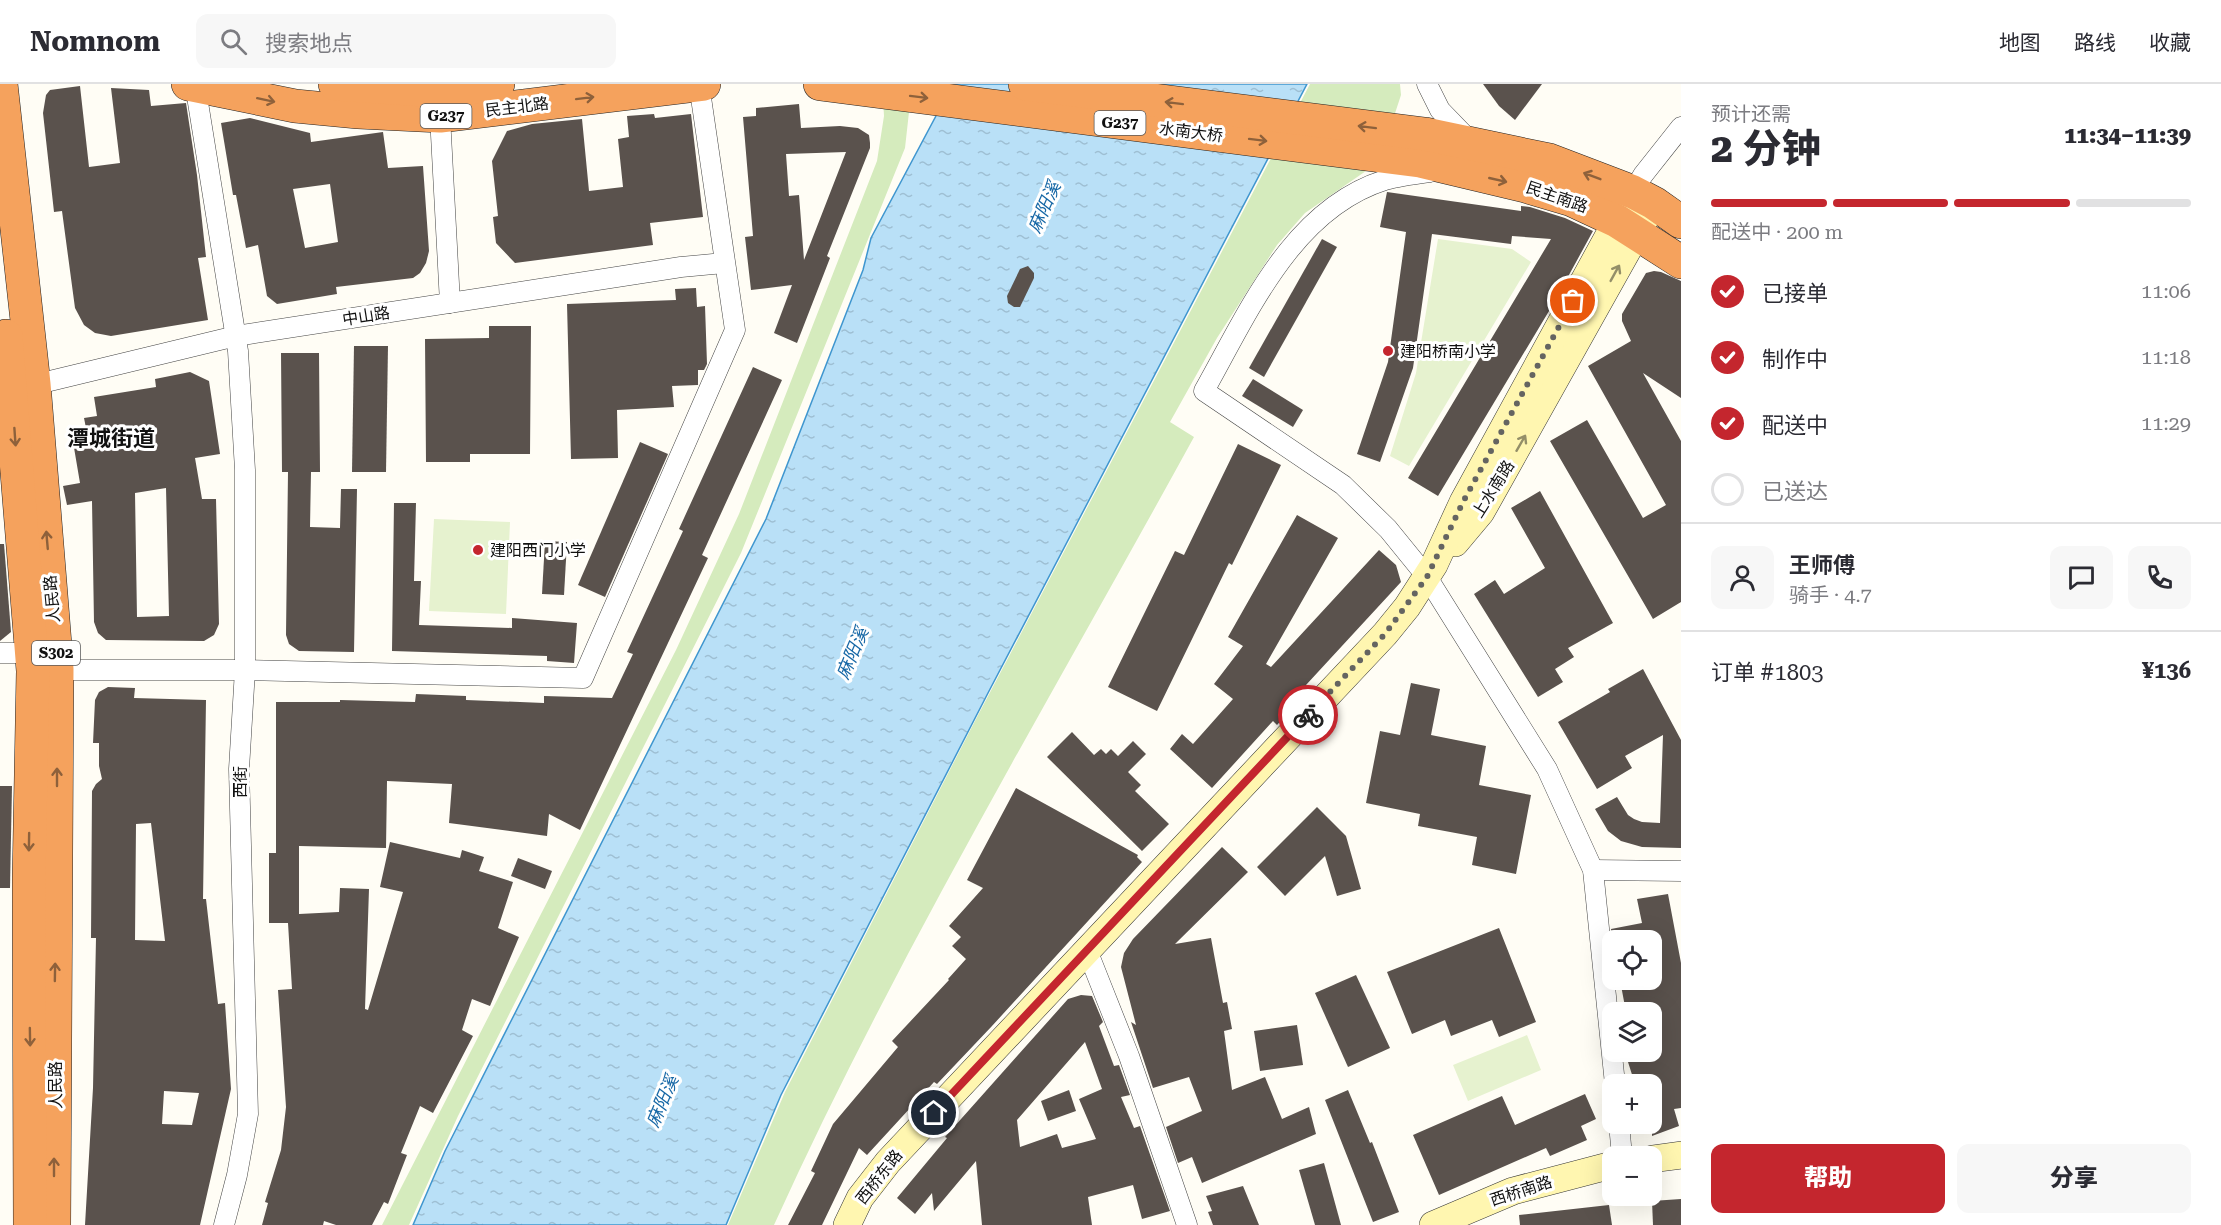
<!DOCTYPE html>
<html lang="zh">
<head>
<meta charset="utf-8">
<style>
	:root { --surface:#fff; --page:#f7f7f7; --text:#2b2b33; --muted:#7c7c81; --line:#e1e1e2; --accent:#c4262e }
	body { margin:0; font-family:"Roboto Serif","Noto Sans SC",serif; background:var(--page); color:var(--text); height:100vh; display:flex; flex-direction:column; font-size:22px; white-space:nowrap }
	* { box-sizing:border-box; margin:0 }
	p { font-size:20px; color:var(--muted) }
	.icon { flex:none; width:33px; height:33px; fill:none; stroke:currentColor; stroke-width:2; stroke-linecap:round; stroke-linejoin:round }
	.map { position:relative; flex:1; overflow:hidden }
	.details { display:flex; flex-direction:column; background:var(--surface); width:540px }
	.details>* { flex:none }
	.controls { position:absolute; left:1602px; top:846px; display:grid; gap:12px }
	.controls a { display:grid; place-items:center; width:60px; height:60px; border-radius:12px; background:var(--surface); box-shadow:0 6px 24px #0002; font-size:30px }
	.pin { position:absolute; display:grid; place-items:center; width:51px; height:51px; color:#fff; margin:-26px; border:3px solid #fff; border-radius:50%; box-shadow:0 2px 6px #0007 }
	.courier { position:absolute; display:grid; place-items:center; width:60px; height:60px; margin:-30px; border:4px solid #c4262e; border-radius:50%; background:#fff; color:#222; box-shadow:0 2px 8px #0007 }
	.summary em { font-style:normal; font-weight:800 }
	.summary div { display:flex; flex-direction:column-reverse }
	.summary { display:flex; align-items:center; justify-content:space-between; height:102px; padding:0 30px }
	h1 { font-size:39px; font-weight:800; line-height:45px }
	.bar { display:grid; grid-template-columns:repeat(4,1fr); gap:9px 6px; align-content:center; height:72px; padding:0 30px }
	.bar i { height:8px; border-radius:4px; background:var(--line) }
	.bar .on { background:var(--accent) }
	.bar p { grid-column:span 4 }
	.line { display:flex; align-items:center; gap:15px; padding:0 30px; border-top:2px solid var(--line) }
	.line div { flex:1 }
	.round { display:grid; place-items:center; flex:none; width:63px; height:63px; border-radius:12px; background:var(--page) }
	ol { padding:0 30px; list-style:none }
	li { display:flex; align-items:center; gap:18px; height:66px }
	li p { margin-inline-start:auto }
	li .icon { padding:6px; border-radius:50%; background:var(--accent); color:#fff; stroke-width:4 }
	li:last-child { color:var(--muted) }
	li i { width:33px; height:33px; border:3px solid var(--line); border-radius:50% }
	.cta { display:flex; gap:12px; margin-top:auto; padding:12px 30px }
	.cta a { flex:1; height:69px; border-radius:12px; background:var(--accent); color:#fff; font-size:24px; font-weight:800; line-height:69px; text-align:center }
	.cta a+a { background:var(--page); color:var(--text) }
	header { display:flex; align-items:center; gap:36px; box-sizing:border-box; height:84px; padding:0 30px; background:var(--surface); border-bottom:2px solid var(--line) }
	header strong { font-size:28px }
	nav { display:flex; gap:33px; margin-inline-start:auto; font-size:21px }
	.search { width:420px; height:54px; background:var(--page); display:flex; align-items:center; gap:15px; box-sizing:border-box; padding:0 21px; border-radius:12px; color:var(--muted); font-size:22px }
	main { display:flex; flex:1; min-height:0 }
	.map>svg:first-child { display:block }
	.park { fill:#d5ebbd }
	.pitch { fill:#e6f2cf }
	.water { fill:url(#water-ripples); stroke:#3f96cf; stroke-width:1.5 }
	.building { fill:#5a524d; fill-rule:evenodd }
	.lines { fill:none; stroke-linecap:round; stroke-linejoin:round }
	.street-casing { stroke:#444; stroke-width:21 }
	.secondary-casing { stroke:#333; stroke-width:28 }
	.highway-casing { stroke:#222; stroke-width:34 }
	.street { stroke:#fff; stroke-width:20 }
	.secondary { stroke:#fff6b0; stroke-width:27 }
	.highway { stroke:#f5a25d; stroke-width:33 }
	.oneway { stroke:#8e613b }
	.oneway2 { stroke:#948f68 }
	.done { stroke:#646461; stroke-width:6; stroke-dasharray:0 10.8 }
	.route { stroke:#c4262e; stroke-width:8 }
	.poi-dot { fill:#c4262e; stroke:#fff; stroke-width:2 }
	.labels { text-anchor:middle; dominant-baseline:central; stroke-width:6; stroke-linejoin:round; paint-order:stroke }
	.shield { fill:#fff; stroke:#585858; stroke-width:1.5 }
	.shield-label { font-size:15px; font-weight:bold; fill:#111 }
	.street-label { font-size:16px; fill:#111; stroke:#fff }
	.poi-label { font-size:16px; fill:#111; stroke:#fff; text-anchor:start }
	.water-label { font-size:18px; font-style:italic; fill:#1768a6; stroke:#fff }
	.district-label { font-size:22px; font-weight:bold; fill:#111; stroke:#fff }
</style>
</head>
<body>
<header>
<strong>Nomnom</strong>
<div class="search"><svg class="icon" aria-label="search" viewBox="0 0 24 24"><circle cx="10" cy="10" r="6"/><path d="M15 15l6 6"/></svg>搜索地点</div>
<nav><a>地图</a><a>路线</a><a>收藏</a></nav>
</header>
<main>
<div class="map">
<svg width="1681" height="1141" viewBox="0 0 1681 1141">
	<defs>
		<pattern id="water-ripples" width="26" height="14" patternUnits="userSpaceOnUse" patternTransform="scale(1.5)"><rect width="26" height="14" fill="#b9e0f7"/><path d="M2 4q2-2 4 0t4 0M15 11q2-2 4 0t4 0" fill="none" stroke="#9ebfd3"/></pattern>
	</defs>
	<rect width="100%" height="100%" fill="#fffdf5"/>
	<g class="park">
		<path d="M1310 0H1400L1401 11 1379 78 1305 129 1277 161 1217 254 1170 338 1194 353C1051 614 897 870 774 1141H728L785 1008 976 635Z"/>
		<polygon points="883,15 909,28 905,64 741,469 458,1032 409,1141 382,1141 676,566 739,430 877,77 884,32"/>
	</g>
	<g class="pitch">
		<polygon points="1438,155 1512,165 1531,178 1409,382 1390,372 1416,289"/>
		<polygon points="434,435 510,438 506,530 429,527"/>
		<polygon points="1527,951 1541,986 1468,1017 1453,981"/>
	</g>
	<polygon class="water" points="953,0 1307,0 988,609 781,1011 726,1141 413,1141 445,1067 766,435 863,186 871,154"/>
	<g class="building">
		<polygon points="1483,0 1542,0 1515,36 1499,22"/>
		<polygon points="80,2 89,83 120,79 111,4 149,6 151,22 186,19 197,91 206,173 198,174 208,236 111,252 95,249 84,241 75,224 62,127 54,128 43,29 46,11 50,6"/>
		<path d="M799 20 801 44 840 42 858 44 869 51 870 59V64L827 172 830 174 797 259 774 249 792 201 751 206 745 153 753 152 743 33 756 32V24ZM846 68 804 176 799 111 789 112 786 70Z"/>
		<polygon points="654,30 655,34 691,30 703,133 650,139 653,161 515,179 496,159 493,133 498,132 492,77 507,47 532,40 582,35 589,107 623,103 618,55 629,53 627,32"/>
		<path d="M250 34 310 49 311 58 383 48 388 84 423 82 429 167 426 179 420 189 413 194 336 203 337 210 277 220 267 212 258 161 246 164 236 111H233L221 39ZM330 100 338 158 305 164 293 105Z"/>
		<polygon points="1387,108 1521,127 1521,122 1530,123 1565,134 1593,147 1552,222 1438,412 1408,394 1551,155 1512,152 1511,160 1432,150 1413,284 1380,378 1357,370 1388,278 1406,148 1380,143"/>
		<polygon points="1322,155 1337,163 1264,293 1249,284"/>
		<polygon points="1028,182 1034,189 1034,194 1020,223 1014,223 1008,219 1007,212 1020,185"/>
		<polygon points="1654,187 1661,188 1681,197 1681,314 1643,289 1681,357 1681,518 1653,535 1550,357 1587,336 1643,434 1666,421 1588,282 1631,257 1622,237 1622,230 1646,189"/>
		<polygon points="696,204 697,223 705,222 707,280 704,286 698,286 698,301 672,302 674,323 617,326 618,374 571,375 567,220 676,216 675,205"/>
		<polygon points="489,242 531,242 530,370 470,370 470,378 426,378 425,255 489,254"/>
		<polygon points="354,262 388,262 386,388 352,388"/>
		<polygon points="281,269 319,269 320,388 311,388 310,443 340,444 341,405 357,405 354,568 299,567 289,560 286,551 288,388 282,388"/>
		<polygon points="753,283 782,296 702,471 708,474 580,746 549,730 547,752 449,739 452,700 387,697 386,764 299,762 299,830 339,828 340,804 369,805 365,925 368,926 403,808 380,803 390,758 460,774 462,766 484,773 479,787 513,798 498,844 519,853 490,922 472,915 462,946 473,952 433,1029 420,1022 401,1069 407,1071 388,1120 384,1118 372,1141 336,1141 324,1137 323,1141 262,1141 268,1119 265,1118 281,1066 286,1023 278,906 292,905 288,839 269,839 269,769 276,769 276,618 340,618 340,616 415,618 416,610 466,612 466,616 544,619 544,612 612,614 633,570 627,568 683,447 679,445"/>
		<path d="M190 288 209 297 220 370 195 374 202 415H216L219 540 214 551 204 557 106 556 98 549 94 538 92 417 67 421 63 402 80 399 71 346 86 344 84 334 97 332 94 313 156 303 155 295ZM166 404 169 532 137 533 135 409Z"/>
		<polygon points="1253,295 1303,326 1293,343 1242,312"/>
		<polygon points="640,358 668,370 605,513 578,501"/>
		<polygon points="1238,360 1281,381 1232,481 1229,479 1157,627 1108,603 1175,467 1184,471"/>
		<polygon points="1540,407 1613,539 1568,564 1574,573 1555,585 1563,598 1538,613 1474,510 1495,496 1504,510 1545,484 1511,424"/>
		<polygon points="394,419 416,419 414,497 421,497 419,541 512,544 512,534 577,539 574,579 547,577 547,572 392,567"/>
		<polygon points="1297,431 1338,454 1266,580 1271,583 1379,466 1396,481 1401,498 1306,601 1310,605 1277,641 1273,637 1212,704 1170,665 1182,650 1193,660 1233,615 1214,600 1243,562 1228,553"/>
		<polygon points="545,457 567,458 564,511 542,510"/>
		<polygon points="0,460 4,460 11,548 0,557"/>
		<polygon points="1643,585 1681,656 1681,764 1642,763 1621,757 1608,747 1595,725 1617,713 1628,731 1634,735 1642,738 1660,739 1663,651 1625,672 1632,684 1597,705 1558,638 1610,608 1608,605"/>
		<polygon points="1411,599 1440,605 1431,651 1486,662 1479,701 1531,711 1516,790 1472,781 1477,753 1418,742 1420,730 1366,719 1380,647 1400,651"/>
		<path d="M108 603 135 604 134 614 206 616 203 815H206L218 920 225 919 231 1005 200 1141H85L93 1004 96 854H91L92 707 96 700 102 695 99 682V659H93L95 616 99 608ZM151 739 165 857 135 856 136 740ZM164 1007 199 1009 192 1041 162 1040Z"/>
		<polygon points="1072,648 1094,671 1101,665 1106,670 1111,665 1118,672 1133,657 1146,670 1128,688 1141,701 1135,707 1169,740 1142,767 1047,673"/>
		<polygon points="0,702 12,702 10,804 0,804"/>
		<polygon points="1016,704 1138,771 1137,773 1142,778 992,942 937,1000 934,998 867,1071 859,1064 822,1141 788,1141 815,1089 811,1087 833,1040 898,963 892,957 949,896 948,895 966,875 952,862 961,853 949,842 983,804 967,796"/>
		<polygon points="1317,723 1346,752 1361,805 1337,812 1325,772 1285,812 1257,783"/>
		<polygon points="1222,763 1248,788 1175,860 1211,854 1223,919 1227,918 1232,945 1224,947 1232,1006 1265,993 1282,1035 1309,1023 1316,1050 1202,1099 1192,1073 1178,1079 1166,1043 1202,1027 1189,993 1153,1004 1131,938 1136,941 1121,883 1124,869 1133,855"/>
		<polygon points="518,774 552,787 545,805 511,792"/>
		<polygon points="1668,810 1681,879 1681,1024 1674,1025 1679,1042 1652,1052 1652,1000 1635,1000 1628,978 1652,971 1652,928 1626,928 1620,896 1652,896 1652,856 1612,856 1611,845 1642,839 1637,815"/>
		<polygon points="1499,844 1536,938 1499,953 1492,936 1451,952 1445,936 1412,950 1387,888"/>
		<polygon points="1356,891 1390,964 1348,983 1315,909"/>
		<path d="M1081 911 1092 912 1103 938 1099 942 1114 982 1119 981 1130 1011 1121 1013 1134 1044 1140 1042 1170 1127 1142 1135 1133 1101 1088 1113 1092 1141H982L976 1077 934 1127 932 1109 915 1130 897 1114 947 1054 945 1053 1068 915ZM1085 958 1102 1005 1079 1015 1096 1055 1062 1064 1057 1050 1020 1063 1017 1036Z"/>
		<polygon points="1297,941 1303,981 1260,987 1254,947"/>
		<polygon points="1069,1006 1076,1027 1048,1037 1041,1017"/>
		<polygon points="1348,1006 1370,1059 1372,1058 1399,1128 1373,1138 1325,1016"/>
		<polygon points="1585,1010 1596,1035 1581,1042 1587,1056 1550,1072 1546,1064 1439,1111 1413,1051 1502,1012 1515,1041"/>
		<polygon points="1324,1079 1341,1141 1315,1141 1299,1086"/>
		<polygon points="1243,1102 1259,1141 1213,1141 1208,1128 1212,1127 1206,1112"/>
		<polygon points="1681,1115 1681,1141 1653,1141 1652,1117"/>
		<polygon points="1609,1121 1612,1141 1520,1141 1519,1131"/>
	</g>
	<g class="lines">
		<g class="street-casing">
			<g id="street">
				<polyline points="195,0 238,267 245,386 245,586 239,685 248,1030 237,1091 224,1141"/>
				<polyline points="1427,0 1440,26 1469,56"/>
				<polyline points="440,32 450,219"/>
				<path d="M1430 88C1415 90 1399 92 1385 96 1292 125 1248 229 1204 307L1343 401 1388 445 1427 493 1547 685 1593 786 1615 1000"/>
				<polyline points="1633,108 1643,91 1681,43"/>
				<polyline points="25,303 236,252 681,183 724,179"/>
				<polyline points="0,569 32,569"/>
				<polyline points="47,586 245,586 583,594 735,246 699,0"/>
				<polyline points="1593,786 1681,787"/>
				<polyline points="1087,866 1129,972 1187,1141"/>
				<polyline points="1619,1040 1622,1072"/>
			</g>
		</g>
		<g class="secondary-casing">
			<g id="secondary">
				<polyline points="1455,459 1481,428 1654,119"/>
				<polyline points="1652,1075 1681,1071"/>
				<polyline points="847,1141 860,1114 888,1078 1385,550 1407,523 1434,481 1463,418 1626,120"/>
				<polyline points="1433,1141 1513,1107 1612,1081"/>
			</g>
		</g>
		<g class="highway-casing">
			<g id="highway">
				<polyline points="1,0 34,300 57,585 54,1141"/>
				<polyline points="188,0 295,22 358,28 440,32 704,0"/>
				<polyline points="335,0 438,7 498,0"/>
				<polyline points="820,0 1420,77 1525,102 1572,116 1617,137 1681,178"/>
				<polyline points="1025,0 1425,50 1549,76 1633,108 1654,119 1681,138"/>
				<polyline points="6,252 33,587 29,795 30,1141"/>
			</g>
		</g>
		<use href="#street" class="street"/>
		<use href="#secondary" class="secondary"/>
		<use href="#highway" class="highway"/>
	</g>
	<defs><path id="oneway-shaft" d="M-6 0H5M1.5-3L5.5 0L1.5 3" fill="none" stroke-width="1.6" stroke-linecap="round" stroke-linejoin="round" transform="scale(1.5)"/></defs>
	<g class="oneway">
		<use href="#oneway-shaft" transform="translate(919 13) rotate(7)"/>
		<use href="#oneway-shaft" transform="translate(585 14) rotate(-7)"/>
		<use href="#oneway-shaft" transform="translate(266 16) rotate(12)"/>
		<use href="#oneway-shaft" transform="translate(1174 19) rotate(-173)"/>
		<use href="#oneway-shaft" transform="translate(1367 43) rotate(-173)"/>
		<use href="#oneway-shaft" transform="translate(1258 56) rotate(7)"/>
		<use href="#oneway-shaft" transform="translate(1592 92) rotate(-159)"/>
		<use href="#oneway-shaft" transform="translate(1498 96) rotate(13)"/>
		<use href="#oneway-shaft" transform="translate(15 353) rotate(86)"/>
		<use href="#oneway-shaft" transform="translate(47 456) rotate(-95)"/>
		<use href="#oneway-shaft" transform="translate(57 693) rotate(-90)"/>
		<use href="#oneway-shaft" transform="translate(29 758) rotate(91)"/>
		<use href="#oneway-shaft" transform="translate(55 888) rotate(-89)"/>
		<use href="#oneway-shaft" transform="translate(30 953) rotate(89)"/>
		<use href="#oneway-shaft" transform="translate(54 1083) rotate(-90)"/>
	</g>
	<g class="oneway2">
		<use href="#oneway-shaft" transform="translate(1615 189) rotate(-61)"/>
		<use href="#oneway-shaft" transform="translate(1521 359) rotate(-60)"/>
	</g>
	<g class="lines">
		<polyline class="done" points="1308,631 1385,550 1427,493 1463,418 1573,217"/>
		<polyline class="route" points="934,1029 1308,631"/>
	</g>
	<g class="poi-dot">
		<circle cx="1388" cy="267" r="6"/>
		<circle cx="478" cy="466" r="6"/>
	</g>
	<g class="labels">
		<g class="shield">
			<rect x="420.5" y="20" width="51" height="24" rx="4.5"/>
			<rect x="1094.5" y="27" width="51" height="24" rx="4.5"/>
			<rect x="32" y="557" width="48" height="24" rx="4.5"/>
		</g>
		<g class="shield-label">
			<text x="446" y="32">G237</text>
			<text x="1120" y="39">G237</text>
			<text x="56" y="569">S302</text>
		</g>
		<g class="street-label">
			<text transform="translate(517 23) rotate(-7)">民主北路</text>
			<text transform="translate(1191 48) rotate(7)">水南大桥</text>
			<text transform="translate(1557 113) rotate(19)">民主南路</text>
			<text transform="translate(366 232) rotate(-9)">中山路</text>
			<text transform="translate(1493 405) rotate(-58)">上水南路</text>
			<text transform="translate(52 515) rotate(-95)">人民路</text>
			<text transform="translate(240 698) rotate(-90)">西街</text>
			<text transform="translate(55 1001) rotate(-90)">人民路</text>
			<text transform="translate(879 1093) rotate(-52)">西桥东路</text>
			<text transform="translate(1521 1107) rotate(-18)">西桥南路</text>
		</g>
		<g class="poi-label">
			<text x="1400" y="267">建阳桥南小学</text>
			<text x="490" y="466">建阳西门小学</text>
		</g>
		<g class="water-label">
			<text transform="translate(1044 123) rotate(-66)">麻阳溪</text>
			<text transform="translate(852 569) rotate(-67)">麻阳溪</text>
			<text transform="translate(662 1017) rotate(-67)">麻阳溪</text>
		</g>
		<g class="district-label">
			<text x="111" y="354">潭城街道</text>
		</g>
	</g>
</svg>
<div class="controls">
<a><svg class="icon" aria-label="locate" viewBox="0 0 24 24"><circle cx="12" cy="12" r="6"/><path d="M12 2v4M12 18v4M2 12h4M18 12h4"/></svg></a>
<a><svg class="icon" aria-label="layers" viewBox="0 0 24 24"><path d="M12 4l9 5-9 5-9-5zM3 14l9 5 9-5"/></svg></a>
<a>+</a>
<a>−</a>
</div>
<div class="pin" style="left:1573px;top:217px;background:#ea580c"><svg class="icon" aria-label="bag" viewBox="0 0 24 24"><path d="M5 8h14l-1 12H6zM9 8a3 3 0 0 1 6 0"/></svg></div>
<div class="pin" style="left:934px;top:1029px;background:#1f2937"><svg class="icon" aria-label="home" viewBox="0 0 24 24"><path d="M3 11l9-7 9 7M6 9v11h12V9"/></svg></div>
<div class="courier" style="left:1308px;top:631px"><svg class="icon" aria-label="bike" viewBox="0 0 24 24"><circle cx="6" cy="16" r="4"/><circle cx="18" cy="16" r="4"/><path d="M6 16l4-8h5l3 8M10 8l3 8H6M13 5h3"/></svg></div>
</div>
<section class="details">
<div class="summary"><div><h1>2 分钟</h1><p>预计还需</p></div><em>11:34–11:39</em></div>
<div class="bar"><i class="on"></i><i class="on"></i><i class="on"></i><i></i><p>配送中 · 200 m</p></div>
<ol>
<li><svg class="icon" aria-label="check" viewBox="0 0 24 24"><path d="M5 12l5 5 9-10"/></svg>已接单<p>11:06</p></li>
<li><svg class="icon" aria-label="check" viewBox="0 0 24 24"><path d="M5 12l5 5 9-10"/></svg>制作中<p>11:18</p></li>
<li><svg class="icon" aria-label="check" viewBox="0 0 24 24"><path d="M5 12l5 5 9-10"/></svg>配送中<p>11:29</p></li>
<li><i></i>已送达</li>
</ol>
<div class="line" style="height:108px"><a class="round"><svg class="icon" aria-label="person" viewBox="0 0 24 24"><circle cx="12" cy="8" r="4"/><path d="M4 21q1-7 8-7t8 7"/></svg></a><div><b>王师傅</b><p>骑手 · 4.7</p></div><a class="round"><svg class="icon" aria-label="chat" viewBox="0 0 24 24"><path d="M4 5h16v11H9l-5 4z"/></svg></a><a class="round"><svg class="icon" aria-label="phone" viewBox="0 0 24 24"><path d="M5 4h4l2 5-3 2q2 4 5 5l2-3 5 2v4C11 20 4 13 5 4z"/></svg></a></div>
<div class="line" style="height:78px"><div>订单 #1803</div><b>¥136</b></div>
<div class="cta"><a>帮助</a><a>分享</a></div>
</section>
</main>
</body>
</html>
